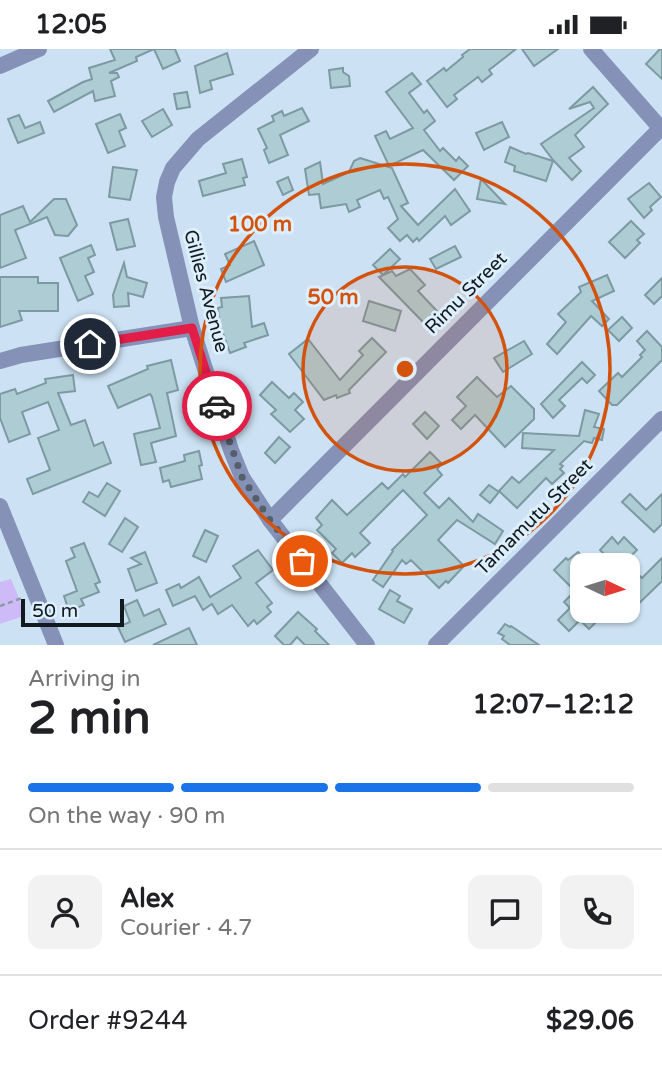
<!DOCTYPE html>
<html lang="en">
<head>
<meta charset="utf-8">
<style>
	:root { --surface:#fff; --page:#f2f2f2; --text:#202124; --muted:#757577; --line:#e0e0e0; --accent:#1a73e8 }
	body { margin:0; font-family:"Varela Round",sans-serif; background:var(--page); color:var(--text); height:100vh; display:flex; flex-direction:column; font-size:26px; white-space:nowrap }
	* { box-sizing:border-box; margin:0 }
	p { font-size:23px; color:var(--muted) }
	.icon { flex:none; width:38px; height:38px; fill:none; stroke:currentColor; stroke-width:2; stroke-linecap:round; stroke-linejoin:round }
	.map { position:relative; height:596px; overflow:hidden }
	.details { display:flex; flex-direction:column; background:var(--surface); flex:1 }
	.details>* { flex:none }
	.needle { width:46px; rotate:94deg }
	.fabs { position:absolute; left:570px; top:504px; display:grid; gap:14px }
	.fabs a { display:grid; place-items:center; width:70px; height:70px; border-radius:14px; background:var(--surface); box-shadow:0 2px 5px #0004; font-size:35px }
	.scale { position:absolute; left:21px; bottom:18px; width:103px; box-sizing:border-box; padding-left:7px; border:4px solid #121a20; border-top:0; font-size:19px; line-height:24px; white-space:nowrap; color:#121a20; -webkit-text-stroke:5px #ddeffd; paint-order:stroke }
	.pin { position:absolute; display:grid; place-items:center; width:60px; height:60px; color:#fff; margin:-30px; border:4px solid #fff; border-radius:50%; box-shadow:0 2px 7px #0007 }
	.courier { position:absolute; display:grid; place-items:center; width:70px; height:70px; margin:-35px; border:5px solid #e11d48; border-radius:50%; background:#fff; color:#222; box-shadow:0 2px 9px #0007 }
	.head em { font-style:normal; font-weight:700 }
	.head div { display:flex; flex-direction:column-reverse }
	.head { display:flex; align-items:center; justify-content:space-between; height:119px; padding:0 28px }
	h1 { font-size:46px; font-weight:700; line-height:52px }
	.bar { display:grid; grid-template-columns:repeat(4,1fr); gap:10px 7px; align-content:center; height:84px; padding:0 28px }
	.bar i { height:9px; border-radius:5px; background:var(--line) }
	.bar .selected { background:var(--accent) }
	.bar p { grid-column:span 4 }
	.line { display:flex; align-items:center; gap:18px; padding:0 28px; border-top:2px solid var(--line) }
	.line div { flex:1 }
	.round { display:grid; place-items:center; flex:none; width:74px; height:74px; border-radius:14px; background:var(--page) }
	.status { display:flex; justify-content:space-between; align-items:center; height:49px; padding:0 35px; background:var(--surface); direction:ltr }
	.status svg { height:19px; fill:currentColor }
	.map>svg:first-child { display:block }
	.green { fill:#cdbaf6 }
	.building { fill:#aeccd4; stroke:#7d99a1; stroke-width:2 }
	.lines { fill:none; stroke-linecap:round; stroke-linejoin:round }
	.path { stroke:#8a9ba9; stroke-width:2.5; stroke-dasharray:5 3.5; stroke-linecap:butt }
	.minor { stroke:#8591b6; stroke-width:16 }
	.done { stroke:#53606a; stroke-width:7; stroke-dasharray:0 12.6 }
	.route { stroke:#e11d48; stroke-width:9 }
	.ring { fill:none; stroke:#d3530e; stroke-width:3.5 }
	.labels { text-anchor:middle; dominant-baseline:central; stroke-width:6; stroke-linejoin:round; paint-order:stroke }
	.street-label { font-size:19px; fill:#121a20; stroke:#ddeffd }
	.centre { fill:#d3530e; stroke:#ddeffd; stroke-width:3.5 }
	.ring-label { font-size:21px; text-anchor:middle; font-weight:bold; fill:#d3530e; stroke:#ddeffd; stroke-width:6; stroke-linejoin:round; paint-order:stroke }
</style>
</head>
<body>
<div class="status"><b>12:05</b><svg viewBox="0 0 49 12"><path d="M0 12V9h3v3zM5 12V6h3v6zM10 12V3h3v9zM15 12V0h3v12zM26 1h20v11H26zM47 4h2v5h-2z"/></svg></div>
<div class="map">
<svg width="662" height="596" viewBox="0 0 662 596">
	<rect width="100%" height="100%" fill="#cce2f4"/>
	<polygon class="green" points="11,530 26,566 0,575 0,533"/>
	<g class="building">
		<polygon points="110,0 154,0 136,8 137,12 109,24 117,24 119,28 111,32 115,47 95,52 93,42 54,63 48,52 83,33 92,30 89,19 115,11"/>
		<polygon points="154,0 175,0 180,12 163,20"/>
		<polygon points="470,0 516,0 489,21 492,25 482,33 478,28 454,46 457,50 447,58 427,32 444,19 446,22 463,8 462,6"/>
		<polygon points="522,0 558,0 534,17"/>
		<polygon points="660,0 662,0 662,30 646,15"/>
		<polygon points="227,4 233,25 210,32 212,40 200,44 195,17"/>
		<polygon points="343,19 343,23 349,27 350,37 331,39 329,21"/>
		<polygon points="412,24 421,35 409,44 424,64 427,61 435,72 424,81 440,102 443,99 456,112 459,108 468,117 454,131 423,101 389,117 375,87 386,82 390,90 413,79 386,43"/>
		<polygon points="593,38 608,55 575,86 584,98 569,109 581,122 572,131 553,111 541,95 594,59 590,53 569,60"/>
		<polygon points="187,43 190,58 177,60 174,45"/>
		<polygon points="302,59 309,72 280,86 288,106 269,114 264,101 267,99 258,80 274,72 272,67 282,62 284,67"/>
		<polygon points="163,60 172,76 152,88 142,72"/>
		<polygon points="120,65 126,79 119,82 125,97 108,104 96,75"/>
		<polygon points="19,66 25,79 40,73 44,84 18,94 8,70"/>
		<polygon points="502,73 509,88 484,101 476,84"/>
		<polygon points="510,98 526,105 528,104 553,112 546,132 514,122 515,117 505,113"/>
		<polygon points="360,109 392,119 408,154 401,157 418,176 455,140 470,162 451,176 445,167 419,192 417,189 413,193 407,186 400,192 388,179 398,170 388,148 384,150 380,141 357,151 360,158 349,163 346,155 321,159 319,145 309,146 305,120 320,113 323,135 349,123 354,112"/>
		<polygon points="242,110 247,128 243,129 245,136 203,147 199,132 226,124 223,115"/>
		<polygon points="113,118 137,121 130,151 109,148"/>
		<polygon points="288,128 293,141 283,146 277,133"/>
		<polygon points="481,130 505,155 477,150"/>
		<polygon points="649,134 661,148 650,158 652,161 644,169 628,150"/>
		<polygon points="54,150 66,150 77,176 68,187 55,186 47,168 15,181 26,209 0,219 0,166 23,157 30,173"/>
		<polygon points="128,170 135,197 117,201 110,174"/>
		<polygon points="631,172 644,185 637,191 640,194 625,209 609,193"/>
		<polygon points="254,192 264,216 226,233 221,220 230,216 225,205"/>
		<polygon points="91,196 95,206 88,209 94,223 85,227 93,245 78,252 60,209"/>
		<polygon points="455,197 461,208 436,220 430,210"/>
		<polygon points="390,200 400,210 383,226 373,216"/>
		<polygon points="124,214 127,228 147,234 143,248 128,244 129,257 114,258 113,246"/>
		<polygon points="410,220 425,236 418,242 437,262 424,274 379,228 392,222 396,227"/>
		<polygon points="607,226 614,242 592,252 609,270 602,277 591,267 557,305 547,295 566,273 558,265 581,243 579,238"/>
		<polygon points="0,228 38,228 38,234 58,234 58,262 19,262 22,271 0,278"/>
		<polygon points="662,229 662,247 654,255 645,246"/>
		<polygon points="249,247 252,278 264,274 268,286 244,294 246,298 230,304 219,273 218,259 222,258 221,249"/>
		<polygon points="369,252 401,262 395,282 363,272"/>
		<polygon points="622,268 632,279 619,292 608,281"/>
		<polygon points="647,282 662,298 662,311 617,356 612,356 599,342 618,324 622,328 642,308 640,306 645,301 637,292"/>
		<polygon points="372,289 386,303 349,341 350,344 337,349 336,346 324,351 289,305 308,290 340,331 363,306 359,302"/>
		<polygon points="524,292 532,305 503,323 494,309"/>
		<polygon points="171,311 178,341 167,344 176,387 151,394 156,413 141,416 134,385 160,379 152,348 150,345 118,359 108,337 148,320 147,317"/>
		<polygon points="582,313 595,326 587,334 582,329 559,351 565,357 553,369 541,355"/>
		<polygon points="73,326 75,342 58,344 71,376 85,371 94,397 103,393 111,414 33,445 27,430 50,421 38,389 59,381 48,353 22,363 30,385 9,393 0,369 0,345 15,340 17,345 46,334 45,330"/>
		<polygon points="477,328 497,348 511,337 534,360 534,370 505,398 475,366 461,380 452,371 466,357 457,348"/>
		<polygon points="272,333 289,349 294,344 303,353 295,361 304,370 290,383 271,365 276,361 260,346"/>
		<polygon points="585,361 599,365 594,378 604,380 602,391 594,389 592,394 584,392 560,415 563,417 560,420 564,424 552,435 546,429 517,459 499,442 512,428 519,434 554,401 522,399 523,384 579,387"/>
		<polygon points="425,363 439,377 427,390 413,375"/>
		<polygon points="279,388 290,398 275,414 265,404"/>
		<polygon points="199,402 202,416 199,417 202,430 171,438 169,431 163,433 160,419 185,412 184,406"/>
		<polygon points="430,403 442,415 437,420 442,426 424,444 439,459 449,449 473,473 478,465 503,482 495,495 457,471 438,491 464,517 448,534 446,532 439,539 411,511 406,515 402,511 383,538 373,531 393,502 392,501 427,466 403,441 360,484 370,494 355,508 352,504 342,514 332,504 336,500 317,481 322,476 316,469 332,451 347,466 382,434 388,440 403,425 405,428"/>
		<polygon points="107,434 120,442 105,467 83,453 89,443 98,448"/>
		<polygon points="489,436 499,443 490,454 480,446"/>
		<polygon points="630,445 646,461 662,445 662,475 654,483 622,453"/>
		<polygon points="125,469 138,478 122,503 109,495"/>
		<polygon points="205,481 218,487 206,513 193,507"/>
		<polygon points="612,488 618,495 624,488 637,501 622,516 615,516 600,501"/>
		<polygon points="84,494 100,533 95,535 99,543 81,550 84,556 69,562 64,547 77,542 66,512 75,508 71,499"/>
		<polygon points="258,501 273,521 256,534 272,554 267,558 271,563 257,575 254,571 248,577 232,556 218,565 212,555 203,561 195,547 173,557 166,541 179,535 181,539 199,528 210,548 241,529 233,517"/>
		<polygon points="145,503 157,534 136,542 128,520 141,515 131,509"/>
		<polygon points="578,503 591,516 583,516 583,538 577,544 554,521 566,509 568,511"/>
		<polygon points="662,509 662,532 628,565 628,516 642,529"/>
		<polygon points="390,541 400,547 397,552 412,560 404,574 379,560"/>
		<polygon points="572,545 583,555 583,562 607,562 589,580 580,571 569,582 558,571 570,559 564,553"/>
		<polygon points="137,551 144,567 159,560 166,575 125,593 118,578 130,573 124,557"/>
		<polygon points="298,563 317,580 315,582 329,596 305,596 297,588 290,596 284,596 275,587"/>
		<polygon points="505,575 510,578 511,577 539,596 510,596 502,590 504,587 498,584"/>
		<polygon points="189,579 197,596 153,596"/>
	</g>
	<g class="lines">
		<polyline class="path" points="0,557 22,549"/>
		<g class="minor">
			<polyline points="311,0 198,90 173,119 167,133 164,148 166,168 192,279 231,401 242,428 270,471 367,596"/>
			<polyline points="591,0 662,81"/>
			<polyline points="0,17 39,0"/>
			<polyline points="0,312 21,306 192,279"/>
			<polyline points="0,457 56,596"/>
			<polyline points="270,471 662,78"/>
			<polyline points="436,596 662,370"/>
		</g>
	</g>
	<g class="lines">
		<polyline class="done" points="217,357 242,428 270,471 302,512"/>
		<polyline class="route" points="90,295 192,279 217,357"/>
	</g>
	<circle cx="405" cy="320" r="102" fill="#d3530e" fill-opacity=".12"/>
	<g class="ring">
		<circle cx="405" cy="320" r="102"/>
		<circle cx="405" cy="320" r="205"/>
	</g>
	<g class="labels">
		<g class="street-label">
			<text transform="translate(206 242) rotate(75)">Gillies Avenue</text>
			<text transform="translate(466 244) rotate(-45)">Rimu Street</text>
			<text transform="translate(534 468) rotate(-45)">Tamamutu Street</text>
		</g>
	</g>
	<circle cx="405" cy="320" r="10" class="centre"/>
	<g class="ring-label">
		<text x="260" y="182">100 m</text>
		<text x="333" y="255">50 m</text>
	</g>
</svg>
<div class="fabs">
<a><svg class="needle" viewBox="-14 -14 28 28"><path d="M0-13l5 13h-10z" fill="#e53935"/><path d="M0 13l5-13h-10z" fill="#757577"/></svg></a>
</div>
<div class="scale">50 m</div>
<div class="pin" style="left:302px;top:512px;background:#ea580c"><svg class="icon" aria-label="bag" viewBox="0 0 24 24"><path d="M5 8h14l-1 12H6zM9 8a3 3 0 0 1 6 0"/></svg></div>
<div class="pin" style="left:90px;top:295px;background:#1f2937"><svg class="icon" aria-label="home" viewBox="0 0 24 24"><path d="M3 11l9-7 9 7M6 9v11h12V9"/></svg></div>
<div class="courier" style="left:217px;top:357px"><svg class="icon" aria-label="car" viewBox="0 0 24 24"><path d="M5 17H2v-5l4-1 3-4h7l3 4 3 1v5h-3M9 17h6M6 11h13"/><circle cx="7" cy="17" r="2"/><circle cx="17" cy="17" r="2"/></svg></div>
</div>
<section class="details">
<div class="head"><div><h1>2 min</h1><p>Arriving in</p></div><em>12:07–12:12</em></div>
<div class="bar"><i class="selected"></i><i class="selected"></i><i class="selected"></i><i></i><p>On the way · 90 m</p></div>
<div class="line" style="height:126px"><a class="round"><svg class="icon" aria-label="person" viewBox="0 0 24 24"><circle cx="12" cy="8" r="4"/><path d="M4 21q1-7 8-7t8 7"/></svg></a><div><b>Alex</b><p>Courier · 4.7</p></div><a class="round"><svg class="icon" aria-label="chat" viewBox="0 0 24 24"><path d="M4 5h16v11H9l-5 4z"/></svg></a><a class="round"><svg class="icon" aria-label="phone" viewBox="0 0 24 24"><path d="M5 4h4l2 5-3 2q2 4 5 5l2-3 5 2v4C11 20 4 13 5 4z"/></svg></a></div>
<div class="line" style="height:91px"><div>Order #9244</div><b>$29.06</b></div>
</section>
</body>
</html>
